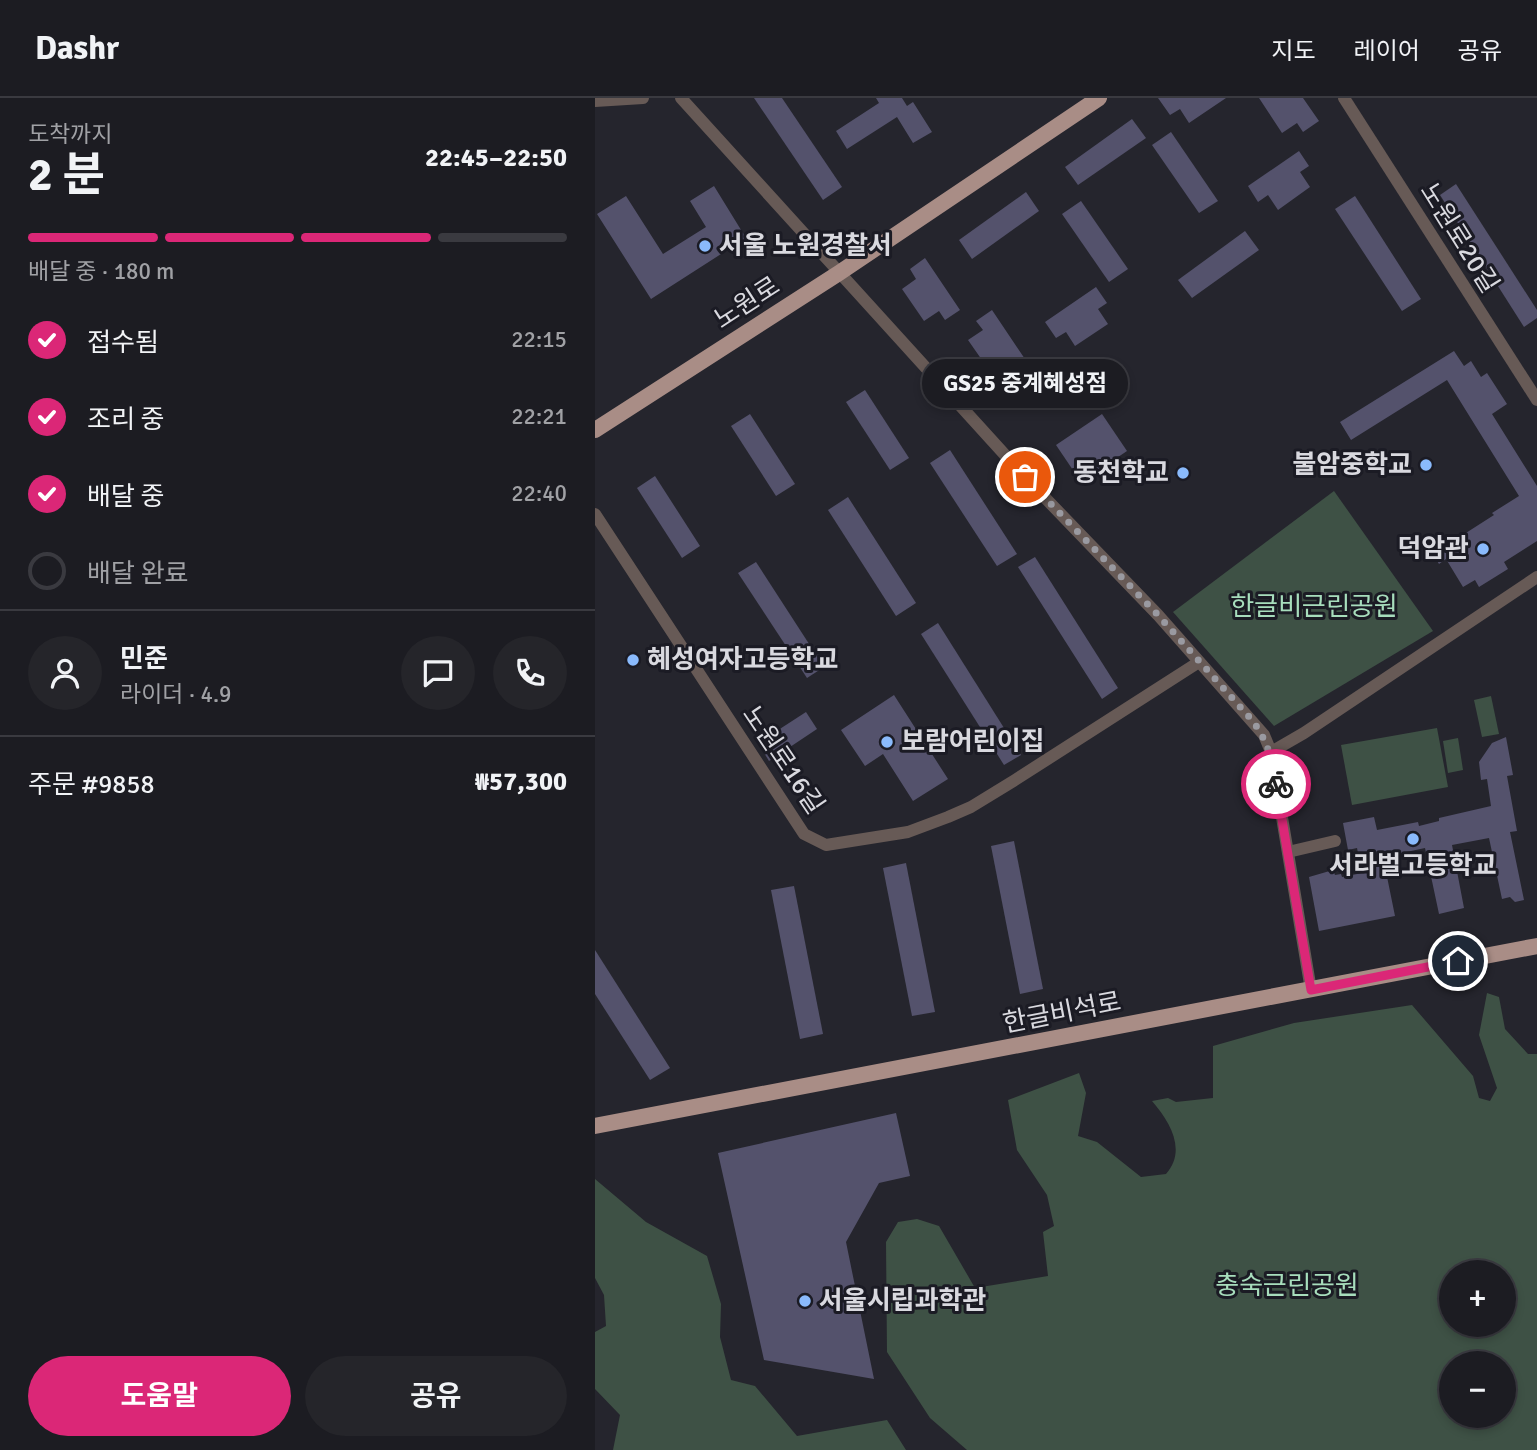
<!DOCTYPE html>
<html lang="ko">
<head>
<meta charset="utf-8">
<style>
	:root { --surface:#1c1c22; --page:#25252a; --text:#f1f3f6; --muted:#a0a1a5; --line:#3a3a40; --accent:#db2777 }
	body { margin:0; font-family:Signika,"Noto Sans KR",sans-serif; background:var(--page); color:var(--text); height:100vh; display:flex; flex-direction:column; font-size:26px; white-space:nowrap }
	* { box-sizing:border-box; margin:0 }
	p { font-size:23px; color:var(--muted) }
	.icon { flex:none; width:38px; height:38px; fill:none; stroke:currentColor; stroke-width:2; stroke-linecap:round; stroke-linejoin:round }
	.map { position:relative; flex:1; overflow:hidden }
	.details { display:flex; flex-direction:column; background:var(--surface); width:595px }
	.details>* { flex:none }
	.tools { position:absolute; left:844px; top:1162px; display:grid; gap:14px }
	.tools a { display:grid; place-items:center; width:77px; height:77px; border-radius:50%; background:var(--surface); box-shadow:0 4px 10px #0003,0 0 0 2px var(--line); font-size:35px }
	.pin { position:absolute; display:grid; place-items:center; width:60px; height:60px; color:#fff; margin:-30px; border:4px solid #fff; border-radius:50%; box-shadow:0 2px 7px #0007 }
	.courier { position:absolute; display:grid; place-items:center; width:70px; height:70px; margin:-35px; border:5px solid #db2777; border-radius:50%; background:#fff; color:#222; box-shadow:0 2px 9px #0007 }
	.bubble { position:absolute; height:49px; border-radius:24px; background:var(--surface); box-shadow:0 4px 10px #0003,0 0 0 2px var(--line); font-size:23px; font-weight:700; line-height:49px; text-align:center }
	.overview em { font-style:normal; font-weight:700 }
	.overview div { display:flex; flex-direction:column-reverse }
	.overview { display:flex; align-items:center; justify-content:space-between; height:119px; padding:0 28px }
	h1 { font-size:46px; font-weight:700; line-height:52px }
	.bar { display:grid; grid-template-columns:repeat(4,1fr); gap:10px 7px; align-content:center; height:84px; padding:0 28px }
	.bar i { height:9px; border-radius:5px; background:var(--line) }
	.bar .on { background:var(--accent) }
	.bar p { grid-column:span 4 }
	.line { display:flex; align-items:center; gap:18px; padding:0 28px; border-top:2px solid var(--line) }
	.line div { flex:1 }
	.round { display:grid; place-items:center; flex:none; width:74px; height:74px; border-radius:37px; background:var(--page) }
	ol { padding:0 28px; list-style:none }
	li { display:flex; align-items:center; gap:21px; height:77px }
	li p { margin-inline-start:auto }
	li .icon { padding:7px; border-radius:50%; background:var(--accent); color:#fff; stroke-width:4 }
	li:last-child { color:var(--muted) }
	li i { width:38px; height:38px; border:4px solid var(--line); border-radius:50% }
	.primary-button { display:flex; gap:14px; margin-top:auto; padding:14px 28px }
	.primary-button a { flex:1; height:80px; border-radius:42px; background:var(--accent); color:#fff; font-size:28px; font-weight:700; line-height:80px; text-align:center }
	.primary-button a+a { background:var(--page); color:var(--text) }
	header { display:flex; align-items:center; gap:42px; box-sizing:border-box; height:98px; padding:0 35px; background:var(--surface); border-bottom:2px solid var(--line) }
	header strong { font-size:33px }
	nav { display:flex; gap:38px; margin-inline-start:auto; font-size:24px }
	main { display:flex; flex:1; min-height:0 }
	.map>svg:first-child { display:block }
	.green { fill:#3e5145; fill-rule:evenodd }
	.building { fill:#54526c }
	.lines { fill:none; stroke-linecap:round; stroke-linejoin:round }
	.minor { stroke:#675a56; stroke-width:12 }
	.major { stroke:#a98d86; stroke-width:16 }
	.done { stroke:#9a9aa1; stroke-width:7; stroke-dasharray:0 12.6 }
	.route { stroke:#db2777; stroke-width:9 }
	.poi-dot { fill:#8abafc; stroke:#1b1b24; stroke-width:2.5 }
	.labels { text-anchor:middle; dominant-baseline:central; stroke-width:6; stroke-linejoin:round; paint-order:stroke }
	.street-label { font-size:26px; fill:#d9d9df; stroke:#1b1b24 }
	.poi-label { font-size:26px; font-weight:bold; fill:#d9d9df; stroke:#1b1b24; text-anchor:start }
	.park-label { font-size:26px; fill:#a7ddbc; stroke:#1b1b24 }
</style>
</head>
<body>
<header>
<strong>Dashr</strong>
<nav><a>지도</a><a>레이어</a><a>공유</a></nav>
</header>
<main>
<section class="details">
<div class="overview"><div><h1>2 분</h1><p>도착까지</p></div><em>22:45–22:50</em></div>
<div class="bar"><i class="on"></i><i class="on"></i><i class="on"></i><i></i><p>배달 중 · 180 m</p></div>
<ol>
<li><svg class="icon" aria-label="check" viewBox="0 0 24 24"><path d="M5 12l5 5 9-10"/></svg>접수됨<p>22:15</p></li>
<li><svg class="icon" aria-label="check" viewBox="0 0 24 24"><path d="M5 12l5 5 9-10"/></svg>조리 중<p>22:21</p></li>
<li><svg class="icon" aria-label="check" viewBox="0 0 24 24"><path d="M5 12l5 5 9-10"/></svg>배달 중<p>22:40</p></li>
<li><i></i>배달 완료</li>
</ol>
<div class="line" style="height:126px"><a class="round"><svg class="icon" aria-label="person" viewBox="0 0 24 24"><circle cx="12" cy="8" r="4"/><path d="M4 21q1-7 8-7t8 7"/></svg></a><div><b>민준</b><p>라이더 · 4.9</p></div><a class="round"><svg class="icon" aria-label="chat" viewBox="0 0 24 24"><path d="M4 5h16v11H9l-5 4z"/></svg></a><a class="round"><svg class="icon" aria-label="phone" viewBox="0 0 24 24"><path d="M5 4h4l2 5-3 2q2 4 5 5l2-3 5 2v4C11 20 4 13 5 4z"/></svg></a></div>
<div class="line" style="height:91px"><div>주문 #9858</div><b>₩57,300</b></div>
<div class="primary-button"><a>도움말</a><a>공유</a></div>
</section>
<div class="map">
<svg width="942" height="1352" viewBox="0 0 942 1352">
	<rect width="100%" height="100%" fill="#25252d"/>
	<g class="green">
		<polygon points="739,393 838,533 679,628 578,514"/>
		<polygon points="896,598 904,636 887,639 879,602"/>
		<polygon points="842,630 853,689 757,707 746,647"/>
		<polygon points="863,640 868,672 853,675 848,643"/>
		<path d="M892 895 904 899 910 931 933 956H942V1352H372L335 1320 292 1254 291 1144 303 1124 322 1121 344 1128 380 1190 453 1178 448 1134 459 1128 452 1097 422 1052 413 1002 484 975 491 995 483 1038 502 1044 546 1079 571 1076C592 1052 575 1024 557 1003L573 1000 581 1004 618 1000V948L699 925 817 907 878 978 884 1000 895 1003 902 990 884 937ZM856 1174H908V1227H856ZM856 1265H908V1318H856Z"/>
		<polygon points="0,1081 51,1124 112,1158 126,1206 125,1239 136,1282 160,1288 202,1338 292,1322 311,1352 18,1352 25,1317 0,1291 0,1234 11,1228 9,1197 0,1180"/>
	</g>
	<g class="building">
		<polygon points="159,0 187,0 247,89 228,102"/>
		<polygon points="281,0 307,0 312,8 318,4 337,34 318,45 302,19 252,51 241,33 284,5"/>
		<polygon points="563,0 631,0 594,25 585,11 575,17"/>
		<polygon points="664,0 708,0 724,23 708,34 702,25 687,35"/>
		<polygon points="537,21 551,40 483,87 470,69"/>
		<polygon points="576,34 623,103 604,115 557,47"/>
		<polygon points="704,53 714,68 705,74 715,89 683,112 673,97 663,104 653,88"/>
		<polygon points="861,86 942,212 942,220 929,229 845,97"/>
		<polygon points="119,88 151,140 56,201 2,116 31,98 68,156 111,129 95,103"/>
		<polygon points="431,94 444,113 377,161 364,142"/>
		<polygon points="760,98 826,201 807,213 740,111"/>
		<polygon points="486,103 533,171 514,184 467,116"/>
		<polygon points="650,133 664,152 597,200 583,182"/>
		<polygon points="330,160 365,212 350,222 344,213 329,223 307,191 321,181 315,171"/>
		<polygon points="501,189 512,205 503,211 513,226 480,248 471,234 461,240 450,224"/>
		<polygon points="397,212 432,264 417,274 410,265 396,275 373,242 388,232 381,223"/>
		<polygon points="859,253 869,268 876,263 886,279 892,275 912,306 897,316 942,388 942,443 909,464 913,471 884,489 880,482 868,489 851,461 844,466 838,456 899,417 897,415 924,398 852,282 756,342 745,324"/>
		<polygon points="270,292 314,360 295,372 251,304"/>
		<polygon points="155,316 200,386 181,398 136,328"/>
		<polygon points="507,316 532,353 486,384 461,347"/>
		<polygon points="355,352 422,456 402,468 335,365"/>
		<polygon points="60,378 105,448 87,460 42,390"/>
		<polygon points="253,399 321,505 301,518 233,412"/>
		<polygon points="440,459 523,590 507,601 423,469"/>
		<polygon points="161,464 229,569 212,580 143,475"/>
		<polygon points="343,525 426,657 409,667 326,536"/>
		<polygon points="299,597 353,681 318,703 288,656 270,668 246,632"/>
		<polygon points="211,614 222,631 174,663 163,645"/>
		<polygon points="911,639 918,677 912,678 922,733 915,734 929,802 920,804 915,799 907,801 894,740 857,747 869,810 844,816 830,750 788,759 800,818 724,833 714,779 738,772 740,777 746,776 747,779 767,775 762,750 753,752 748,725 779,719 782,732 823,724 824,728 844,723 844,720 896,708 892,681 886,682 884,664 897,645"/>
		<polygon points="419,743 448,891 425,896 396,748"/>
		<polygon points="311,765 340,914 317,918 288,770"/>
		<polygon points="199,788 228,936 205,941 176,792"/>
		<polygon points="0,852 75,970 55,982 0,896"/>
		<polygon points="301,1015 315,1078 284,1085 251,1144 279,1281 169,1262 123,1055"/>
	</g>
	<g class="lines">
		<g class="minor">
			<polyline points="86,0 430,379 563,517 669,637 676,654 716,892"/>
			<polyline points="749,0 942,302"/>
			<polyline points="0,3 48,0"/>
			<polyline points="0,416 209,736 231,747 313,734 353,719 376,709 420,682 604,564"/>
			<polyline points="676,654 709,635 942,479"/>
			<polyline points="693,754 740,743"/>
		</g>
		<g class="major">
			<polyline points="0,332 244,175 504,0"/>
			<polyline points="0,1028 942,848"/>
		</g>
	</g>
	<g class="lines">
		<path class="done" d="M430 379 563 517 656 621C672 641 677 660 681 686"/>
		<polyline class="route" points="681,686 716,892 863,863"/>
	</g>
	<g class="poi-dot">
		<circle cx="110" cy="148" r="7"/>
		<circle cx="831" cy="367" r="7"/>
		<circle cx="588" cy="375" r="7"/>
		<circle cx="888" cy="451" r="7"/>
		<circle cx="38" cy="562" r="7"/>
		<circle cx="292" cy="644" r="7"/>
		<circle cx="818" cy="741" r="7"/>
		<circle cx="210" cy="1203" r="7"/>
	</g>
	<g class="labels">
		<g class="street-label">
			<text transform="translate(864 140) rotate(58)">노원로20길</text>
			<text transform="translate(152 205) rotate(-33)">노원로</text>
			<text transform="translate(188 662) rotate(56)">노원로16길</text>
			<text transform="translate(467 915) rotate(-11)">한글비석로</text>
		</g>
		<g class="poi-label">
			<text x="124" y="148">서울 노원경찰서</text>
			<text x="817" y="367" text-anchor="end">불암중학교</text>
			<text x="574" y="375" text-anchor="end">동천학교</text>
			<text x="874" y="451" text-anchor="end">덕암관</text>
			<text x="52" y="562">혜성여자고등학교</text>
			<text x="306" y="644">보람어린이집</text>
			<text x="818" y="768" text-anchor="middle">서라벌고등학교</text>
			<text x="224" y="1203">서울시립과학관</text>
		</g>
		<g class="park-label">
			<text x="719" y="509">한글비근린공원</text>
			<text x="692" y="1188">충숙근린공원</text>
		</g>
	</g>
</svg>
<div class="tools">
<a>+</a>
<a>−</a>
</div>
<div class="pin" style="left:430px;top:379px;background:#ea580c"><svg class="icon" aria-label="bag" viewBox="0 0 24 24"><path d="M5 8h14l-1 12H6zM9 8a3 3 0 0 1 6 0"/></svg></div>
<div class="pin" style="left:863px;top:863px;background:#1f2937"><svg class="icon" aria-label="home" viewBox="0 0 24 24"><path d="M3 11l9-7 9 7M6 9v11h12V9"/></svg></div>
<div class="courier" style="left:681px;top:686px"><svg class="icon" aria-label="bike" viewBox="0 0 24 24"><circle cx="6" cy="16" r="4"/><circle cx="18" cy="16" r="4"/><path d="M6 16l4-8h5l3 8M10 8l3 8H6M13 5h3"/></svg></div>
<div class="bubble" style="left:327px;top:261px;width:206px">GS25 중계혜성점</div>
</div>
</main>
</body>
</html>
